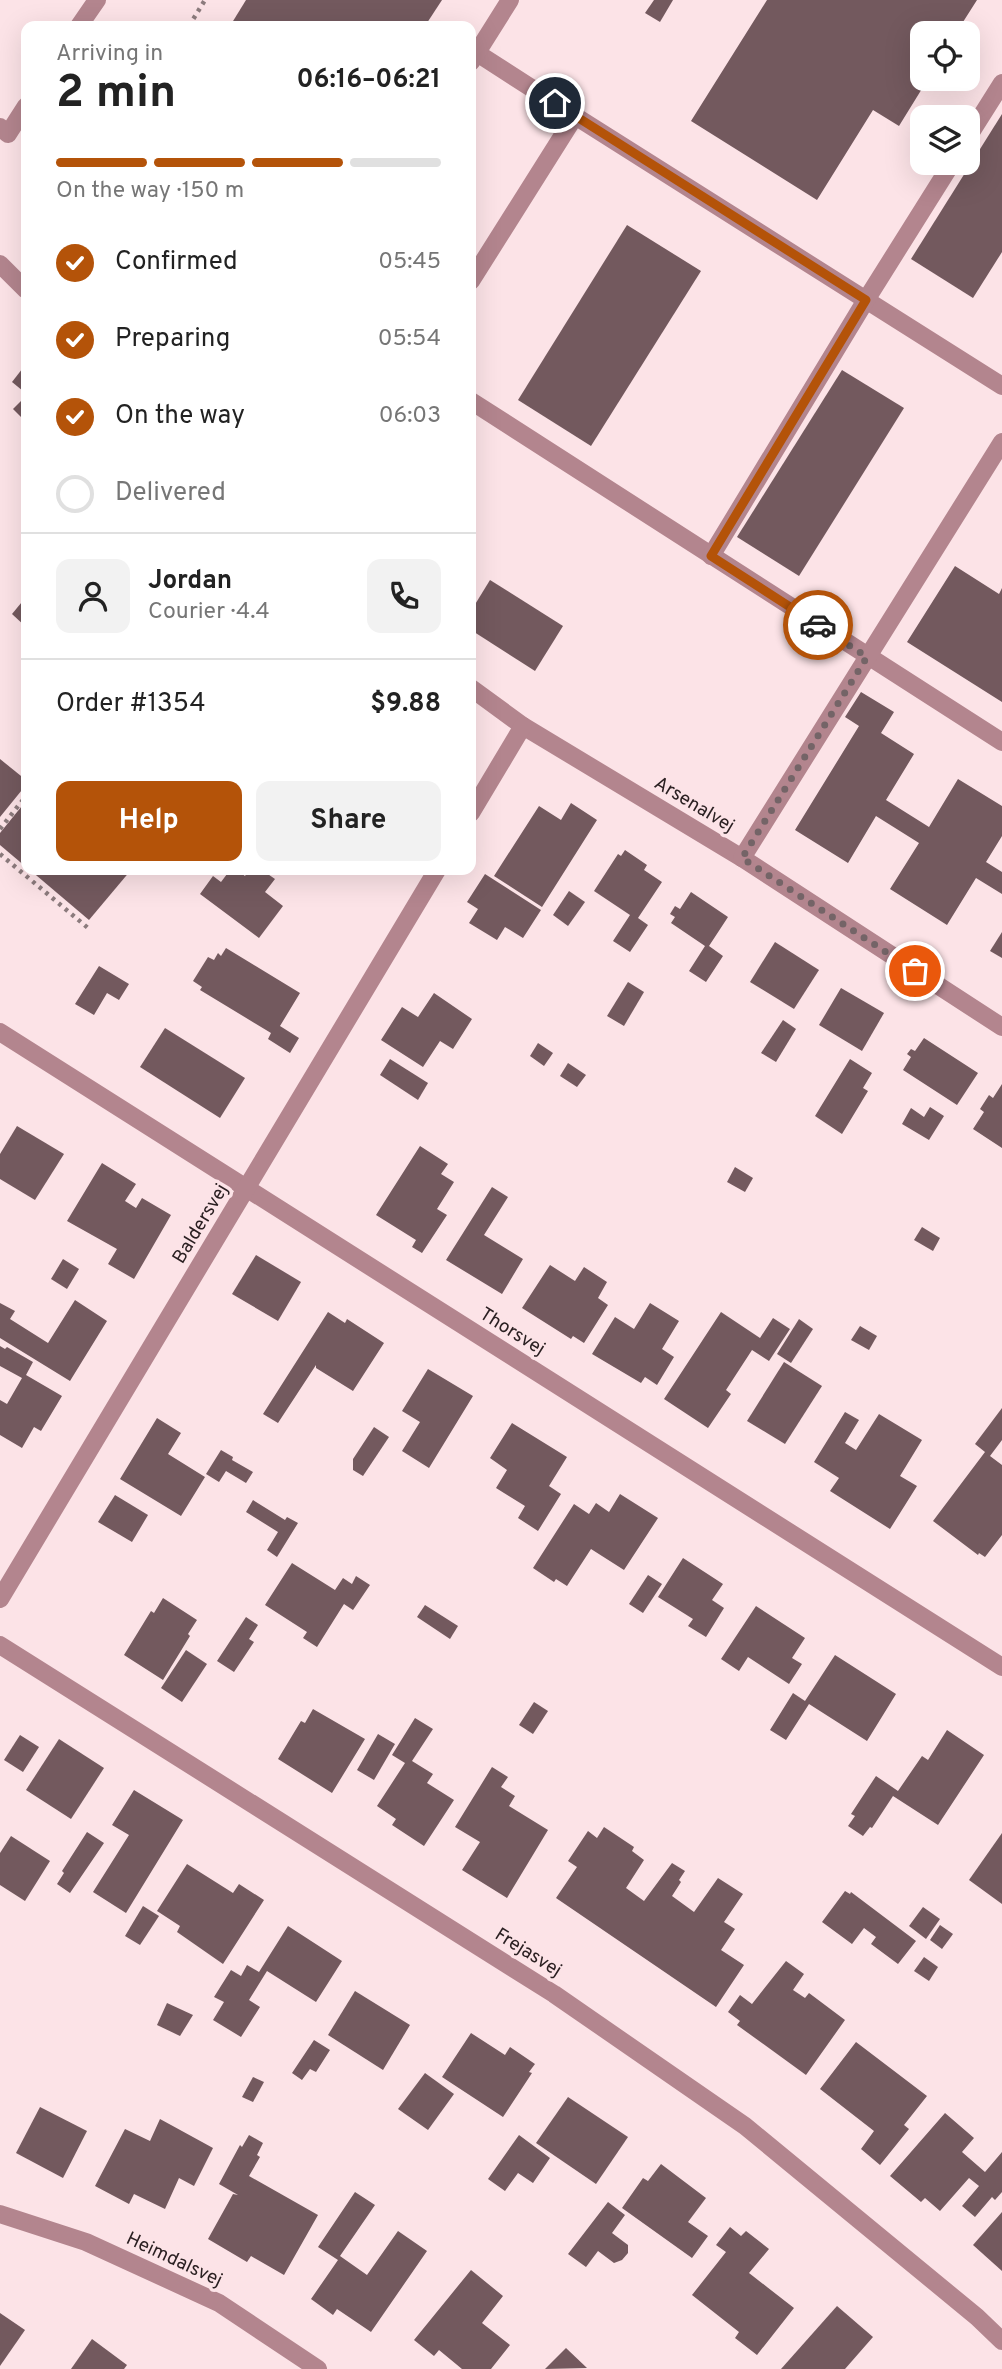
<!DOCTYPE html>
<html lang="en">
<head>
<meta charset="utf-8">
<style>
	:root { --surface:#fff; --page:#f2f2f2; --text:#222; --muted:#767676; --line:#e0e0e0; --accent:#b45309 }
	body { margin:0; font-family:Overpass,sans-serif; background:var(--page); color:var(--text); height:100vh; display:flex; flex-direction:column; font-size:26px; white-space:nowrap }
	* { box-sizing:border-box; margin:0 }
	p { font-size:23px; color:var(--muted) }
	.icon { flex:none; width:38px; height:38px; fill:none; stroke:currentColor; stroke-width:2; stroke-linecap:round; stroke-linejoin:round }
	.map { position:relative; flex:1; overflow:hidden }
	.drawer { position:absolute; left:21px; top:21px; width:455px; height:854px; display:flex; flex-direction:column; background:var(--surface); border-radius:14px; box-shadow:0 7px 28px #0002 }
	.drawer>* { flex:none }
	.buttons { position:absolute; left:910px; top:21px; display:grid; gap:14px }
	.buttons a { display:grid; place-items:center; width:70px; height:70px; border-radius:14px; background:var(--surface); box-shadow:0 7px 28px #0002; font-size:35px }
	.pin { position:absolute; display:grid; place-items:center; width:60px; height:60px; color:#fff; margin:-30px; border:4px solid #fff; border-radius:50%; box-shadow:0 2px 7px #0007 }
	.courier { position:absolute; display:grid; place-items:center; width:70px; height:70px; margin:-35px; border:5px solid #b45309; border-radius:50%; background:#fff; color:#222; box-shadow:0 2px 9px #0007 }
	.head em { font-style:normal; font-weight:700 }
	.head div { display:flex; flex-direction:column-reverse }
	.head { display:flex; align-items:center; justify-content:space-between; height:119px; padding:0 35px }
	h1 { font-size:46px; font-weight:700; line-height:52px }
	.bar { display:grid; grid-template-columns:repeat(4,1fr); gap:10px 7px; align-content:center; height:84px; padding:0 35px }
	.bar i { height:9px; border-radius:5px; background:var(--line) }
	.bar .on { background:var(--accent) }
	.bar p { grid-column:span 4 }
	.line { display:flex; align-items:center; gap:18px; padding:0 35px; border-top:2px solid var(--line) }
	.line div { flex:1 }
	.round { display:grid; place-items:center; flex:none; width:74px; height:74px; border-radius:14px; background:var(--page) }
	ol { padding:0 35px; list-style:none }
	li { display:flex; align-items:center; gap:21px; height:77px }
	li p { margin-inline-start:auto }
	li .icon { padding:7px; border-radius:50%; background:var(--accent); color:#fff; stroke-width:4 }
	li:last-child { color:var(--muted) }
	li i { width:38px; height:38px; border:4px solid var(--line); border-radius:50% }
	.action { display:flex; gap:14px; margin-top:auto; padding:14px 35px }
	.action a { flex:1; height:80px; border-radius:14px; background:var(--accent); color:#fff; font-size:28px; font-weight:700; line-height:80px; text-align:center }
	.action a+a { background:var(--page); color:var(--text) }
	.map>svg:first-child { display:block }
	.building { fill:#73595e }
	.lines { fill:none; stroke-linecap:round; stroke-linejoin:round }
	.path { stroke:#8c7b7d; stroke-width:4.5; stroke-dasharray:3.5 5; stroke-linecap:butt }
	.minor { stroke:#b3858e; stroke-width:18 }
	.done { stroke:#746467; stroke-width:7; stroke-dasharray:0 12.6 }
	.route { stroke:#b45309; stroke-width:9 }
	.labels { text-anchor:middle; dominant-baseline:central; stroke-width:7; stroke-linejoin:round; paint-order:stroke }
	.street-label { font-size:19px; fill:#2b2022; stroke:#fce3e7 }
</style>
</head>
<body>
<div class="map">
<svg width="1002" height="2369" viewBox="0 0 1002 2369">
	<rect width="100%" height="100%" fill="#fce3e7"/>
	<g class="building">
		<polygon points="246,0 442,0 425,26 230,26"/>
		<polygon points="654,0 673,0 660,22 645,13"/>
		<polygon points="767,0 977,0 956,33 922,33 922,79 928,79 899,126 873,110 817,200 691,121"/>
		<polygon points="1002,114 1002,252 973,298 911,259"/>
		<polygon points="627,225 701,271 591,446 518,400"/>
		<polygon points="26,364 26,388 23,391 12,382"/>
		<polygon points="842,370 904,408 799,576 737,537"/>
		<polygon points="26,396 26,422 13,409"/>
		<polygon points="955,566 999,594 1002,588 1002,702 907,642"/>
		<polygon points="490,580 563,626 535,671 471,630 471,611"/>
		<polygon points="26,597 26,627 12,614"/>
		<polygon points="861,692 894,712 881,733 914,754 886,800 929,827 958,779 1002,806 1002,836 986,862 1002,872 1002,894 976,878 947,925 890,889 919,843 876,816 848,863 795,830 859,726 845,717"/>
		<polygon points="0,759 26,780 26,785 0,817"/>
		<polygon points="26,801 26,867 0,845 0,833"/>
		<polygon points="571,803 597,820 542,907 494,876 539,806 561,820"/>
		<polygon points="625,850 647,865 644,870 662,882 638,918 648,925 630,952 613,941 630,915 594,891 618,854 621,856"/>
		<polygon points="30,870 131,870 89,920"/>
		<polygon points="230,870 237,870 245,876 249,870 262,870 275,879 265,892 283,906 259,938 200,894 213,876 221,882"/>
		<polygon points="485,874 541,910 523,938 505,927 497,940 469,923 478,909 467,902"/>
		<polygon points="569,891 585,902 568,926 553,915"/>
		<polygon points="691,892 728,917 709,946 723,956 706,982 689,971 705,946 671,923 675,917 670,914 675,906 680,909"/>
		<polygon points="1002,932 1002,958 990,951"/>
		<polygon points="775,942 819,970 794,1009 750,982"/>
		<polygon points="226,948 300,993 280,1026 299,1038 290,1053 268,1039 271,1033 200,990 202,987 193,981 208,957 214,960 218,953 221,956"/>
		<polygon points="99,966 129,984 119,1000 107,993 94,1015 75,1004"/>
		<polygon points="628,982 644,992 624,1026 607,1016"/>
		<polygon points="841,988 884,1013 862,1051 819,1025"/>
		<polygon points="434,993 472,1019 453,1049 440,1041 423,1067 381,1040 402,1007 418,1017"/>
		<polygon points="783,1020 796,1029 776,1062 761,1053"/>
		<polygon points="165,1028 245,1078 220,1118 140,1067"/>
		<polygon points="924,1038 978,1073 957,1105 903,1070 911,1057 907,1054 911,1049 915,1051"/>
		<polygon points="538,1043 553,1053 544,1066 530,1056"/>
		<polygon points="390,1059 428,1083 418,1100 380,1075"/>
		<polygon points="850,1059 872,1073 863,1088 868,1091 842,1134 815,1116"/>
		<polygon points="568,1063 586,1075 577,1087 560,1076"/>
		<polygon points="1002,1084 1002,1148 973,1129 984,1112 980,1109 989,1095 993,1098"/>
		<polygon points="930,1107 944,1116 929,1140 902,1124 911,1108 924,1117"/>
		<polygon points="17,1126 64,1154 35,1200 0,1179 0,1154"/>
		<polygon points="420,1146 448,1164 441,1174 454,1182 437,1209 447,1215 422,1253 412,1247 416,1240 376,1215"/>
		<polygon points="102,1163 136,1184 125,1201 136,1208 142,1198 171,1215 134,1279 108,1264 117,1249 67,1221"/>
		<polygon points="735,1167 753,1178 745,1192 727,1182"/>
		<polygon points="492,1187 508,1197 484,1235 523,1259 502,1294 446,1260"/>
		<polygon points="922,1227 940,1238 933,1251 914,1240"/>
		<polygon points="256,1255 301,1282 278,1321 232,1294"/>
		<polygon points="63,1259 79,1269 67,1289 51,1279"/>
		<polygon points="550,1265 575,1281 584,1267 607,1282 598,1298 608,1305 584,1343 573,1336 571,1339 522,1308"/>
		<polygon points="75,1300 107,1321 70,1381 0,1338 0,1303 15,1311 10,1319 48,1343"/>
		<polygon points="650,1303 679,1321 662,1349 674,1357 657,1385 645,1377 641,1383 592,1354 615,1317 634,1329"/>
		<polygon points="328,1312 345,1323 347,1319 384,1343 353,1391 316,1368 316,1365 278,1423 263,1414"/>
		<polygon points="721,1312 760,1338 773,1318 790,1329 769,1361 752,1350 726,1390 731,1394 708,1428 664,1399"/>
		<polygon points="799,1319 813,1329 791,1363 777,1354"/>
		<polygon points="860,1326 877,1336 869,1350 851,1340"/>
		<polygon points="0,1346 5,1349 7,1347 33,1362 26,1375 62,1396 41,1431 34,1427 22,1448 0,1435 0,1400 7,1404 22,1378 0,1366"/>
		<polygon points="784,1362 822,1386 785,1444 747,1421"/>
		<polygon points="428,1369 473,1396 429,1468 402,1451 420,1422 402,1411"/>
		<polygon points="1002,1408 1002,1440 990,1456 1002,1465 1002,1535 985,1557 979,1553 978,1555 933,1521 985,1452 975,1444"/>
		<polygon points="845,1412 859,1420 845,1443 856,1450 879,1414 922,1440 900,1476 917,1486 890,1529 830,1491 839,1478 814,1462"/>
		<polygon points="157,1418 181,1433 168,1454 205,1477 181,1516 120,1479"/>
		<polygon points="512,1423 567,1457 549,1486 561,1494 538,1531 518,1518 525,1506 496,1488 507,1470 490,1458"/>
		<polygon points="374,1427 389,1437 363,1476 353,1470 353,1459"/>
		<polygon points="221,1450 233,1457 232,1460 253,1472 246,1483 226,1471 219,1482 206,1474"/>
		<polygon points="620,1494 658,1518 624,1570 591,1549 567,1586 556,1579 554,1582 533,1568 574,1504 589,1514 596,1503 609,1512"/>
		<polygon points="115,1495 148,1515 132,1542 98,1522"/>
		<polygon points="253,1500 285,1520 287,1517 298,1523 277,1557 267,1550 278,1532 246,1512"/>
		<polygon points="683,1558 723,1584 712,1600 724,1608 706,1637 688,1626 693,1619 658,1597"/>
		<polygon points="292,1563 335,1590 343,1578 352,1584 356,1576 370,1585 353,1610 344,1604 317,1647 303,1638 307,1632 265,1605"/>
		<polygon points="648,1575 662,1584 643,1613 629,1604"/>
		<polygon points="163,1598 197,1620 188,1634 190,1636 163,1680 124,1655 151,1611 154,1613"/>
		<polygon points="425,1605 458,1626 450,1639 417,1617"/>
		<polygon points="756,1606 805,1638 792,1658 802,1664 789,1684 748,1657 739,1671 721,1659"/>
		<polygon points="246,1617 258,1625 249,1639 254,1642 234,1672 217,1661"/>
		<polygon points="186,1650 207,1664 182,1702 161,1688"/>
		<polygon points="835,1655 896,1694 867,1741 809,1704 786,1740 770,1730 793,1693 805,1701"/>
		<polygon points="534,1702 548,1711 533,1734 519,1725"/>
		<polygon points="313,1709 365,1739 332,1793 278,1759 301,1721 305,1723"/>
		<polygon points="415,1718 433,1729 412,1761 433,1774 427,1783 454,1800 424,1846 392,1825 396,1819 377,1806 405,1763 392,1755"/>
		<polygon points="947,1730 984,1755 938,1825 893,1796 872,1828 870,1827 863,1836 848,1826 855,1816 851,1814 876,1776 898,1791 922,1756 928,1760"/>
		<polygon points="378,1734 395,1744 374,1780 357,1770"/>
		<polygon points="20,1735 39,1747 23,1772 4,1760"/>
		<polygon points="59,1739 104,1768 71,1819 26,1790"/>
		<polygon points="492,1767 508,1777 501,1787 515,1796 509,1806 548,1830 507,1898 462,1870 480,1842 455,1827"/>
		<polygon points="134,1790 183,1820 126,1913 93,1892 129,1835 112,1825"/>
		<polygon points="604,1827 634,1847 632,1851 644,1860 626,1888 644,1901 672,1863 685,1871 679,1880 681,1882 672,1896 694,1912 718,1878 743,1894 724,1922 735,1929 721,1950 744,1965 716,2007 556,1898 577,1867 568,1861 588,1831 597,1838"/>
		<polygon points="87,1832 104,1843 70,1893 57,1884 64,1873 62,1871"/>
		<polygon points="1002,1833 1002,1904 969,1880"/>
		<polygon points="11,1836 50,1861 25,1901 0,1885 0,1853"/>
		<polygon points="187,1864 233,1893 239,1884 264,1900 223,1964 177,1932 180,1926 157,1911"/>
		<polygon points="845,1891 850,1894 851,1892 916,1941 898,1964 871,1944 876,1937 864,1928 852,1944 822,1922"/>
		<polygon points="143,1906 159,1916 140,1945 125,1936"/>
		<polygon points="923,1907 940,1919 926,1939 909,1926"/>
		<polygon points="940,1925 953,1934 942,1949 930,1940"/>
		<polygon points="288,1926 342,1961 316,2002 267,1971 249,2000 260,2007 241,2037 213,2020 224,2002 214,1997 231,1970 241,1976 247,1965 259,1972"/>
		<polygon points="924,1957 938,1967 929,1981 914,1971"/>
		<polygon points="786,1961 804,1974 793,1990 805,1998 809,1993 845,2020 806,2075 737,2025 740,2021 728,2012 740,1995 752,2004"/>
		<polygon points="355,1991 410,2025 383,2070 328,2035"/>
		<polygon points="167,2003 193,2015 180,2036 157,2025"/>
		<polygon points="471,2033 505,2055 510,2047 535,2064 529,2072 532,2073 503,2117 442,2077"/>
		<polygon points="314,2040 330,2050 316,2072 310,2069 302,2080 292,2073"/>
		<polygon points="856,2042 927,2096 904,2125 909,2129 880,2165 861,2149 874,2131 820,2089"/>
		<polygon points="425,2073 454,2094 428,2130 398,2109"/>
		<polygon points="253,2077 264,2082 253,2102 242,2097"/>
		<polygon points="568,2097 628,2137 596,2184 536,2143"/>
		<polygon points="40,2107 87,2131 63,2178 16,2153"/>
		<polygon points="945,2113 974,2138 962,2152 985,2172 1002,2152 1002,2192 995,2200 992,2197 975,2217 962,2206 979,2186 969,2178 940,2211 925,2198 921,2202 890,2176"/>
		<polygon points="160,2119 213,2148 194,2186 179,2178 165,2209 134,2194 129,2204 95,2186 125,2129 150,2141"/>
		<polygon points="249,2135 263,2143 257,2155 260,2157 249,2176 318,2215 284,2275 251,2256 247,2262 208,2239 233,2194 238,2195 219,2184 240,2145 242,2147"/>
		<polygon points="519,2135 550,2158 533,2183 518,2173 505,2191 488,2179"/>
		<polygon points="661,2164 706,2198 688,2222 708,2236 692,2258 622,2208 643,2178 648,2181"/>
		<polygon points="355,2192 375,2205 340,2256 367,2275 398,2231 427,2251 371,2332 337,2309 333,2315 311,2299 338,2260 318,2247"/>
		<polygon points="608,2202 625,2215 612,2233 628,2245 628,2253 622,2260 614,2263 598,2251 586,2267 568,2254"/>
		<polygon points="1002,2212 1002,2271 973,2245"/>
		<polygon points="730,2227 741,2236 746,2231 769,2249 749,2273 794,2308 757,2355 735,2338 739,2332 692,2295 726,2252 716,2245"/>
		<polygon points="471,2270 503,2296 482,2323 510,2345 491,2369 462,2369 439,2350 434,2356 414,2340"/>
		<polygon points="837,2306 873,2337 845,2369 781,2369"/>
		<polygon points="0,2313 25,2330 0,2366"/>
		<polygon points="92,2339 127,2365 124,2369 71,2369"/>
		<polygon points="566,2348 587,2368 545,2369"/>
	</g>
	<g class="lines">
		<g class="path">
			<polyline points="189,26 205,0"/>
			<polyline points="0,829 26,796"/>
			<polyline points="0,854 88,928"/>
		</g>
		<g class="minor">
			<polyline points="79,26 97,0"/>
			<polyline points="477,53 575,116"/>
			<polyline points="471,62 510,0"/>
			<polyline points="0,127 8,134 26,106"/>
			<polyline points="968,137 1002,83"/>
			<polyline points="0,264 26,290"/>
			<polyline points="471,281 575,116 1002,386"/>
			<polyline points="471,401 1002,742"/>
			<polyline points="711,556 866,300 952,163"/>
			<polyline points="471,688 523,726 742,858 1002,1027"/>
			<polyline points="471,813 523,726"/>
			<polyline points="742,858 1002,442"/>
			<polyline points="0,1032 1002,1667"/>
			<polyline points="0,1599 437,870"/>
			<polyline points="0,1645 554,1994 745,2126 977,2317 1002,2341"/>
			<polyline points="0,2214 86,2242 219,2303 318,2369"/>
		</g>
	</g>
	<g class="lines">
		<polyline class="done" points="818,625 867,657 742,858 915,971"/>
		<polyline class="route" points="555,103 866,300 711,556 818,625"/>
	</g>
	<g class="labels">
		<g class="street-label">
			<text transform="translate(694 805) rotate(31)">Arsenalvej</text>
			<text transform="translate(201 1224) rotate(-59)">Baldersvej</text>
			<text transform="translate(512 1332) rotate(32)">Thorsvej</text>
			<text transform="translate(528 1953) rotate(32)">Frejasvej</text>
			<text transform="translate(174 2260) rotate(25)">Heimdalsvej</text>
		</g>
	</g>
</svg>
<div class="buttons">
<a><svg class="icon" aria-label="locate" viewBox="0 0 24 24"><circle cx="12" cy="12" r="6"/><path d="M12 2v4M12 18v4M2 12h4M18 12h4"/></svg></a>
<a><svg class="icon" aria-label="layers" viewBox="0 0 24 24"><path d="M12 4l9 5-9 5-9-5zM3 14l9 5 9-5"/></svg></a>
</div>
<div class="pin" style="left:915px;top:971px;background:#ea580c"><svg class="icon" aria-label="bag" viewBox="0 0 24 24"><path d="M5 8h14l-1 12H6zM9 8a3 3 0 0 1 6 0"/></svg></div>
<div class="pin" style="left:555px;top:103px;background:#1f2937"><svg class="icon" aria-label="home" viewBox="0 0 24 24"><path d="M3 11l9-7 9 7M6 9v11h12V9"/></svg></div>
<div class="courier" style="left:818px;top:625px"><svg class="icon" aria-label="car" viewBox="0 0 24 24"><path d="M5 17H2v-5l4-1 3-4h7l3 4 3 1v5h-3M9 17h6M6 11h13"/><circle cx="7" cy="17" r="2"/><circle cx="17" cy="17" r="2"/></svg></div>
<section class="drawer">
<div class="head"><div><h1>2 min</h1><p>Arriving in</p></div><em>06:16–06:21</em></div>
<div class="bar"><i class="on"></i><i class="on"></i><i class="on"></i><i></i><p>On the way · 150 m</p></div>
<ol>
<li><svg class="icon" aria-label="check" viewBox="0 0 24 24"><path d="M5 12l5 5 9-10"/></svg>Confirmed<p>05:45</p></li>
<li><svg class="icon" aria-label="check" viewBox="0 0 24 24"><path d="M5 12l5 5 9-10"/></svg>Preparing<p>05:54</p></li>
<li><svg class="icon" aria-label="check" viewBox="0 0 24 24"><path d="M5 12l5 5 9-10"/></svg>On the way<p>06:03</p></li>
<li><i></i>Delivered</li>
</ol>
<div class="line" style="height:126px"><a class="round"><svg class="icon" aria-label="person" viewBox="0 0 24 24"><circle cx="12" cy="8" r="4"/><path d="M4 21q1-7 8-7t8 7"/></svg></a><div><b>Jordan</b><p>Courier · 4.4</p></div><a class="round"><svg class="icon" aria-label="phone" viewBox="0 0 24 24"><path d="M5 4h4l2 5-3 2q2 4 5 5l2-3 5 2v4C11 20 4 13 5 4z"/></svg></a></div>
<div class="line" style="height:91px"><div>Order #1354</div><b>$9.88</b></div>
<div class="action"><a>Help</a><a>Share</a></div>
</section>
</div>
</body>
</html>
